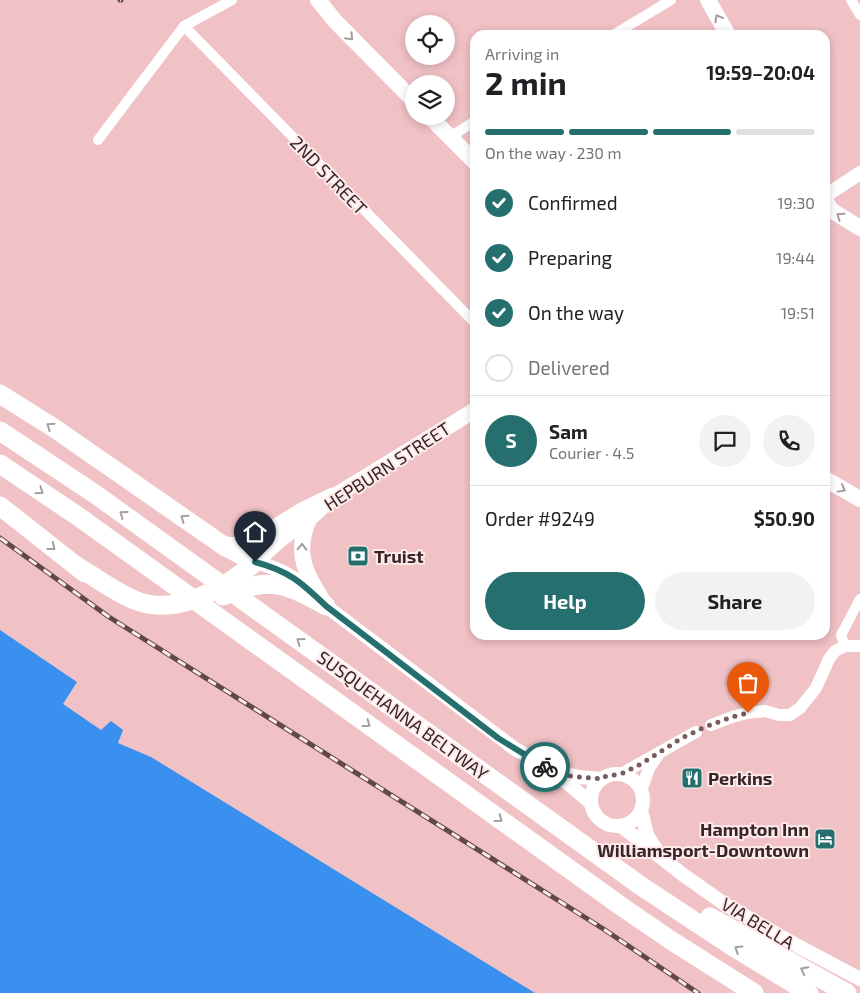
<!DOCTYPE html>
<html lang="en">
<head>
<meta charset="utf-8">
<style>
	:root { --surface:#fff; --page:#f2f2f2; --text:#202124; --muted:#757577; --line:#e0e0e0; --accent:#25706f }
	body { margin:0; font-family:"Exo 2",sans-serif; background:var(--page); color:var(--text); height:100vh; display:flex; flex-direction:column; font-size:19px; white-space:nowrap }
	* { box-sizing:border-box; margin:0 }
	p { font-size:16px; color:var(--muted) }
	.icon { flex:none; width:28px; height:28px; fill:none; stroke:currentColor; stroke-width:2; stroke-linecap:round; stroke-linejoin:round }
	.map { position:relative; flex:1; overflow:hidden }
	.drawer { position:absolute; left:470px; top:30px; width:360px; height:610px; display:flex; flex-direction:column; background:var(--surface); border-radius:15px; box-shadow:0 2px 8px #0003 }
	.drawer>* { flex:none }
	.buttons { position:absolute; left:405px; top:15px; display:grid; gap:10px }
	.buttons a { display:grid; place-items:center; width:50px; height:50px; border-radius:50%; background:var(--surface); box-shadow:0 2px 8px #0003; font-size:25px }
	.pin { position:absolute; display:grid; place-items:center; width:42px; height:42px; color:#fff; margin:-51px -21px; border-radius:50% 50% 50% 0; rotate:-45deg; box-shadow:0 0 5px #0007 }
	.pin .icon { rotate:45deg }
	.courier { position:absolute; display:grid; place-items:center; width:50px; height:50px; margin:-25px; border:4px solid #25706f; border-radius:50%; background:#fff; color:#222; box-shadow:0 1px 6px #0007 }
	.summary em { font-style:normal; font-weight:700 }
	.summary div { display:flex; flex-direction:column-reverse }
	.summary { display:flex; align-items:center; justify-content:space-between; height:85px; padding:0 15px }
	h1 { font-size:32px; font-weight:700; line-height:38px }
	.bar { display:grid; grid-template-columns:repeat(4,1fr); gap:8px 5px; align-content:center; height:60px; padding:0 15px }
	.bar i { height:6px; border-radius:4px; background:var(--line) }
	.bar .selected { background:var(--accent) }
	.bar p { grid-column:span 4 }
	.line { display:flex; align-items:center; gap:12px; padding:0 15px; border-top:1px solid var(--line) }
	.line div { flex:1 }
	.round { display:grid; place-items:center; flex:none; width:52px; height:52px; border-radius:26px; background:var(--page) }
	ol { padding:0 15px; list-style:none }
	li { display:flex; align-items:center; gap:15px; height:55px }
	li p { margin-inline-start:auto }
	li .icon { padding:5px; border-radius:50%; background:var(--accent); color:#fff; stroke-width:4 }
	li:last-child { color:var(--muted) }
	li i { width:28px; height:28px; border:2px solid var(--line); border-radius:50% }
	.action { display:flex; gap:10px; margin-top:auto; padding:10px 15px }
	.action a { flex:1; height:58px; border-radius:30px; background:var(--accent); color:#fff; font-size:20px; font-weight:700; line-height:58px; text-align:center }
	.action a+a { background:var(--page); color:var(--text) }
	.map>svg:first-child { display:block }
	.water { fill:#3a90ee }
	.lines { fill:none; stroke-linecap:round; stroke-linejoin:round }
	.minor { stroke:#fff; stroke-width:10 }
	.tertiary { stroke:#fff; stroke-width:12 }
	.secondary { stroke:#fff; stroke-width:14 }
	.primary { stroke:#fff; stroke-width:16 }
	.motorway { stroke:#fff; stroke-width:19 }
	.rail-casing { stroke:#61494b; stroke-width:5 }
	.rail { stroke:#feeaeb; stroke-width:3; stroke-dasharray:9; stroke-linecap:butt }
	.oneway { stroke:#a59d9e }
	.done { stroke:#785c5e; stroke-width:5; stroke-dasharray:0 9 }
	.route { stroke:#25706f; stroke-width:6 }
	.labels { text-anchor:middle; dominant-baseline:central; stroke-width:4; stroke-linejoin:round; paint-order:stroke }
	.street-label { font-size:18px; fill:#372527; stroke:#feeaeb }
	.poi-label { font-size:18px; font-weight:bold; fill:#372527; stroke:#feeaeb; text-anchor:start }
</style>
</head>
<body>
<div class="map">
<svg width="860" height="993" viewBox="0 0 860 993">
	<rect width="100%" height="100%" fill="#f0c1c5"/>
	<polygon class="water" points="0,630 77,682 63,704 101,730 111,721 123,730 118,743 151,757 535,993 0,993"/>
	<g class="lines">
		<g class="minor">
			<polyline points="851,0 860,15"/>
			<polyline points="184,26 475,323"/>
			<polyline points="613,35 671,0"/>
			<polyline points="450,137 475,121"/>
			<polyline points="98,140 184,26 232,0"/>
			<polyline points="845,646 841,635 860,599"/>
		</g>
		<g class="tertiary">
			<polyline points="711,725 732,717 747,713 765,711 779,715 790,715 800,708 816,688 829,659 835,651 845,646 860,646"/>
			<polyline points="621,774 696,732"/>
			<polyline points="641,791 649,768 658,755"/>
		</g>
		<g class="secondary">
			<polyline points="825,196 860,173"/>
			<path d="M255 562C289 571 301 582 326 606L515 749 558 772 579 777 601 779"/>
			<circle cx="617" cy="800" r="26"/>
			<polyline points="558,775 591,803"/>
			<polyline points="641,810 647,835 656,849"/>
			<polyline points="621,826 682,874 726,905 796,945 860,979"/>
		</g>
		<g class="primary">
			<polyline points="318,0 335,21 414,101"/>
			<polyline points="708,0 728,35"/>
			<polyline points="429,116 475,162"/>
			<polyline points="825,200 831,210 860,228"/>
			<polyline points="825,479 860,499"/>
			<path d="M309 519C293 555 307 575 326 606"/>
			<polyline points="255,562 282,538 309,519 333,497 475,410"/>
		</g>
		<g class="motorway">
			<path d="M0 394 54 428 224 546 255 562C227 588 176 616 137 601 116 593 96 578 77 566"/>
			<polyline points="0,431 95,494 641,886 735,948 809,993"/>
			<polyline points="0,464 79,517 625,909 672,941 754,993"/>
			<polyline points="0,506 85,573"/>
			<polyline points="224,546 239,547 250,544 304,511 333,497"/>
			<path d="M223 596C269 576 285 583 326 606"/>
			<polyline points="710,917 847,993"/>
		</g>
		<g class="rail-casing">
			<g id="rail">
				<polyline points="120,0 121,0"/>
				<polyline points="0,538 109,617 605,930 698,993"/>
			</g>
		</g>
		<use href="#rail" class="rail"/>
	</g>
	<defs><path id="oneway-chevron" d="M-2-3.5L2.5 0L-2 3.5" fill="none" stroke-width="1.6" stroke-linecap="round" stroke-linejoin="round" transform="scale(1.25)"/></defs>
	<g class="oneway">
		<use href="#oneway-chevron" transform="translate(718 18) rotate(-120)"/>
		<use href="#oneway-chevron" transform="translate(350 37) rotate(46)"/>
		<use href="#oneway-chevron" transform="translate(840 216) rotate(-145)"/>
		<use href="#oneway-chevron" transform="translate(50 426) rotate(-146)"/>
		<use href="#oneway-chevron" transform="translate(842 489) rotate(29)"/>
		<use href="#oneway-chevron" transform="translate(40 491) rotate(34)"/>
		<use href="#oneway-chevron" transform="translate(123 514) rotate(-144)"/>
		<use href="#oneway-chevron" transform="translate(184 518) rotate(-145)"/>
		<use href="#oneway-chevron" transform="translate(52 547) rotate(38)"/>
		<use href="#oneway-chevron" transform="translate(302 547) rotate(-89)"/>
		<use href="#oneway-chevron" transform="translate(300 641) rotate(-144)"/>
		<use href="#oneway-chevron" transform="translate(367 724) rotate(36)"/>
		<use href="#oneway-chevron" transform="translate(499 819) rotate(36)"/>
		<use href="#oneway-chevron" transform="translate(738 949) rotate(-148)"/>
		<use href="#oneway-chevron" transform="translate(804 970) rotate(-152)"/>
	</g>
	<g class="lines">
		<polyline class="done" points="545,767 558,772 570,776 602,779 606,776 621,774 641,764 682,738 705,727 732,717 748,713"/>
		<path class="route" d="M255 562C289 571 301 582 326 606L498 738 545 767"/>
	</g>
	<defs>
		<g id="bank-square" transform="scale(1.125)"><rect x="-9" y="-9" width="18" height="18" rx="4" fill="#25706f" stroke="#feeaeb"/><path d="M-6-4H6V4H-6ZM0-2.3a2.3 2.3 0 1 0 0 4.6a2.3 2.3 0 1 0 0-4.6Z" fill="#fff"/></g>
		<g id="restaurant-square" transform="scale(1.125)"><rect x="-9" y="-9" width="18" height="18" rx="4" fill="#25706f" stroke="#feeaeb"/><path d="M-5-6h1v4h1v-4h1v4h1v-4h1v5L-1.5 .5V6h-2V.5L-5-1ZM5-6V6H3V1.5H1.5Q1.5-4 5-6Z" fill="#fff"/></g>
		<g id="hotel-square" transform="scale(1.125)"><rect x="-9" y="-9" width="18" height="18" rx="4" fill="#25706f" stroke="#feeaeb"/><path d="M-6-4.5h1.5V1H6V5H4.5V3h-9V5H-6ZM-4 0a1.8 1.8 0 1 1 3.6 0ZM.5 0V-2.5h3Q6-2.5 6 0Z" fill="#fff"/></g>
	</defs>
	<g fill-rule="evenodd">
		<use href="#bank-square" x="358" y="556"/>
		<use href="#restaurant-square" x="692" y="778"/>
		<use href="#hotel-square" x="825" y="839"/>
	</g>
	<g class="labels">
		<g class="street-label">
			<text transform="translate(329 175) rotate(46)">2ND STREET</text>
			<text transform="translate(387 466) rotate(-33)">HEPBURN STREET</text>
			<text transform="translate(403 715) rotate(36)">SUSQUEHANNA BELTWAY</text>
			<text transform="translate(758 923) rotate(31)">VIA BELLA</text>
		</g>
		<g class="poi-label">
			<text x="374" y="556">Truist</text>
			<text x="708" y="778">Perkins</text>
			<text x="809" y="829" text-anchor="end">Hampton Inn<tspan x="809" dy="21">Williamsport-Downtown</tspan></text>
		</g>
	</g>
</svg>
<div class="buttons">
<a><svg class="icon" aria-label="locate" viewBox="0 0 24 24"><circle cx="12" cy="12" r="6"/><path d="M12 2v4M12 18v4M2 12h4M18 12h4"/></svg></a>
<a><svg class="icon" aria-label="layers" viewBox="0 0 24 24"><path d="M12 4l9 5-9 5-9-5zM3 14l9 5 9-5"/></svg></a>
</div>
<div class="pin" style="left:748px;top:713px;background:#ea580c"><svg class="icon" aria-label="bag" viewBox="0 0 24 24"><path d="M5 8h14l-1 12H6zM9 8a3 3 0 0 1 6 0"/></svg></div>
<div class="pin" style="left:255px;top:562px;background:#1f2937"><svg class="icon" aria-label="home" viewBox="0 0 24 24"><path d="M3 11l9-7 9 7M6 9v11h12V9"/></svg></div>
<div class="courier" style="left:545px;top:767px"><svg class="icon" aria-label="bike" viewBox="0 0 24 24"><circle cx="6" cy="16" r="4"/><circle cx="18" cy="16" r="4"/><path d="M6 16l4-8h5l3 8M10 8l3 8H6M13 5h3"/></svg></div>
<section class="drawer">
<div class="summary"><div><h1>2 min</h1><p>Arriving in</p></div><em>19:59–20:04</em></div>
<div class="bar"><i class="selected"></i><i class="selected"></i><i class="selected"></i><i></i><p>On the way · 230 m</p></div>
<ol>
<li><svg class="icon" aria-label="check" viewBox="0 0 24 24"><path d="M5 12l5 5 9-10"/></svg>Confirmed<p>19:30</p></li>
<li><svg class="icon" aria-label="check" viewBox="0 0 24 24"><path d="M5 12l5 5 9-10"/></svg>Preparing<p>19:44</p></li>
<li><svg class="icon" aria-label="check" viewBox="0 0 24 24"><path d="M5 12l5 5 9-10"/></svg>On the way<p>19:51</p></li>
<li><i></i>Delivered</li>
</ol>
<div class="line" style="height:90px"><b class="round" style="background:var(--accent);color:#fff">S</b><div><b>Sam</b><p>Courier · 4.5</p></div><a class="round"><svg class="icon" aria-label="chat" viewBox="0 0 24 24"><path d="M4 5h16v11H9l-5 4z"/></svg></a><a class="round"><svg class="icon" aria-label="phone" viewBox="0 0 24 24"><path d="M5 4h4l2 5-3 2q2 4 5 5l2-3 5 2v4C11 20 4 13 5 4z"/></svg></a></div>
<div class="line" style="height:65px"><div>Order #9249</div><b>$50.90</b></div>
<div class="action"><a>Help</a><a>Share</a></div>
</section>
</div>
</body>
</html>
